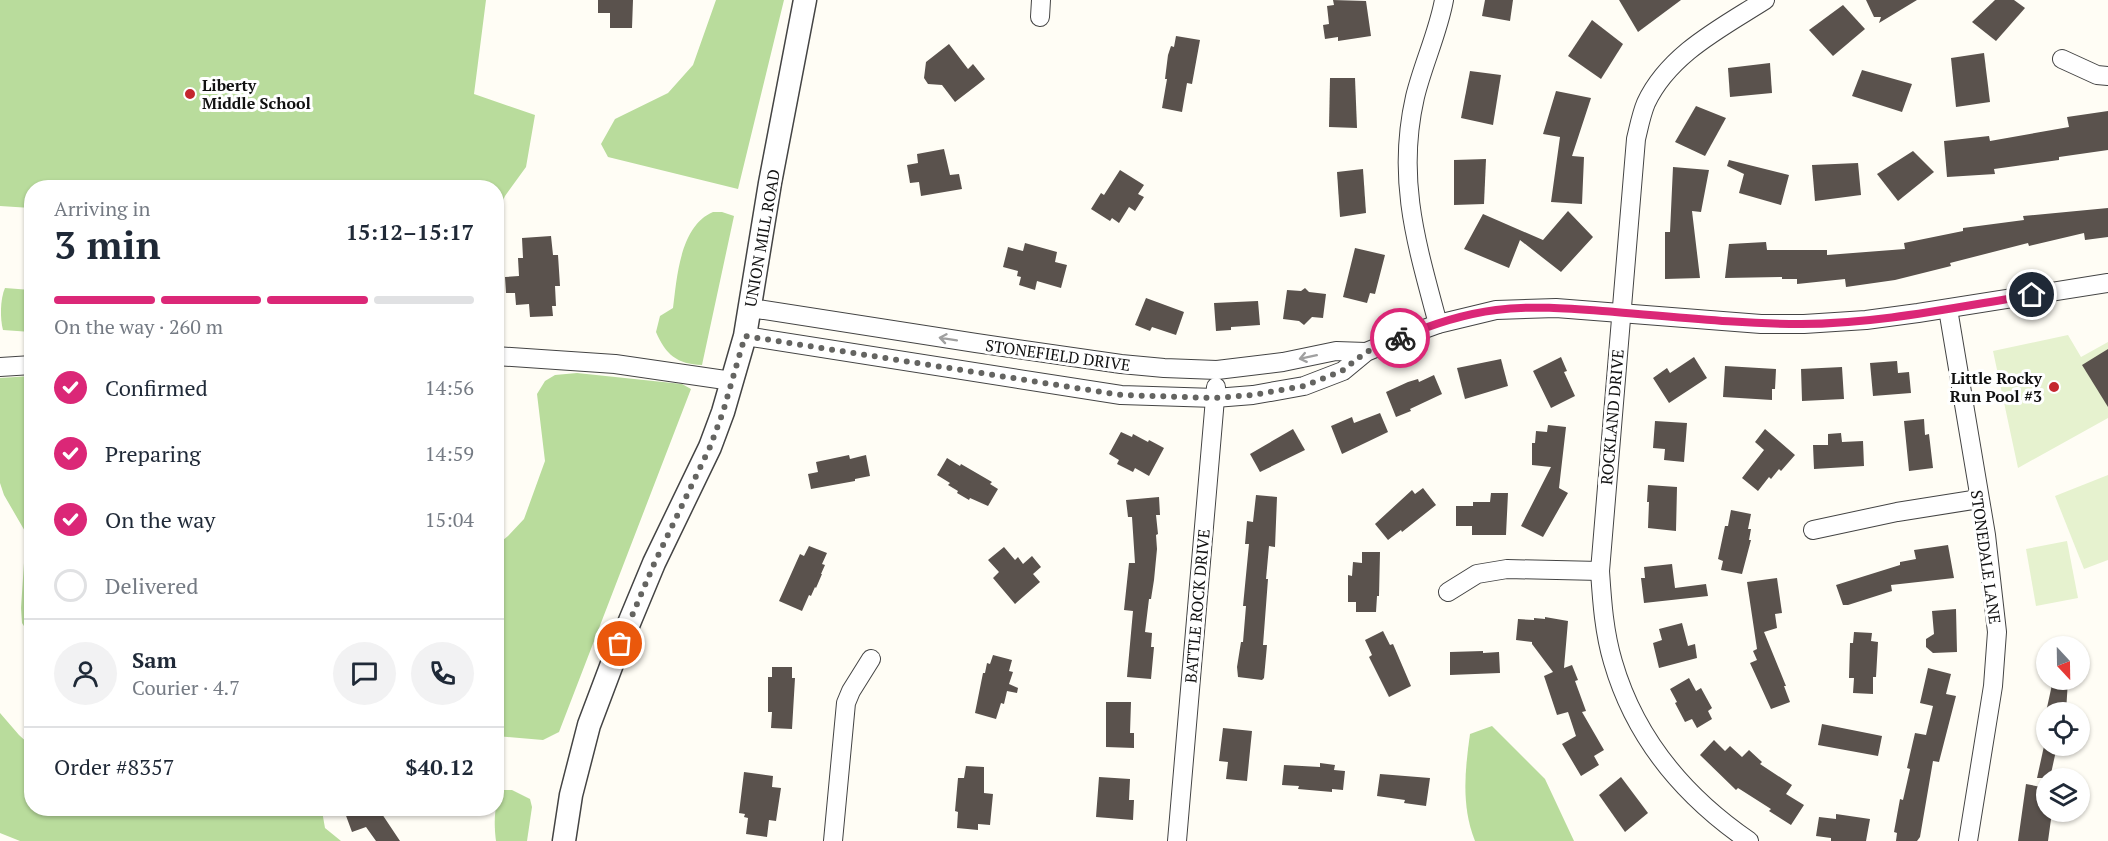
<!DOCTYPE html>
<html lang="en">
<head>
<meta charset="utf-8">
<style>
	:root { --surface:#fff; --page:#f2f2f3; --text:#1f2937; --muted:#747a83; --line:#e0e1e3; --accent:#db2777 }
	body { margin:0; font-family:"PT Serif",serif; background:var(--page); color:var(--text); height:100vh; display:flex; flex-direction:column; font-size:22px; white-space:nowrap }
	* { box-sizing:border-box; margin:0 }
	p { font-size:20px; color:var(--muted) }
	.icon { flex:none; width:33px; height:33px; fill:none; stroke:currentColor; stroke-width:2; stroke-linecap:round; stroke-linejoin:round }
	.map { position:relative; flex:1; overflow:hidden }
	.drawer { position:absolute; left:24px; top:180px; width:480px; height:636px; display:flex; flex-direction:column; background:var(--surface); border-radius:24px; box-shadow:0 2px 4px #0004 }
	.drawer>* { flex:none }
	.needle { width:39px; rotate:158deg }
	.tools { position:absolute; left:2036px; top:636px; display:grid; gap:12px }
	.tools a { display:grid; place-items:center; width:54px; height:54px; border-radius:50%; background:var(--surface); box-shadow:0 2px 4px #0004; font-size:30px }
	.pin { position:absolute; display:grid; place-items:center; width:51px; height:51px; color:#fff; margin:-26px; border:3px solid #fff; border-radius:50%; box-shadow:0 2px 6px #0007 }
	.courier { position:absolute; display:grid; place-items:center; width:60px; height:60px; margin:-30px; border:4px solid #db2777; border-radius:50%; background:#fff; color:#222; box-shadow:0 2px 8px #0007 }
	.overview em { font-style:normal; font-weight:800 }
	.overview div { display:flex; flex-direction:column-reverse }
	.overview { display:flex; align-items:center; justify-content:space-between; height:102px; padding:0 30px }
	h1 { font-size:39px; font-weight:800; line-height:45px }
	.bar { display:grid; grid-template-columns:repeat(4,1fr); gap:9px 6px; align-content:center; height:72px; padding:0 30px }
	.bar i { height:8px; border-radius:4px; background:var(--line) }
	.bar .current { background:var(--accent) }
	.bar p { grid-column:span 4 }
	.line { display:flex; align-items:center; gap:15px; padding:0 30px; border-top:2px solid var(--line) }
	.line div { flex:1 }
	.round { display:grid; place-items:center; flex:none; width:63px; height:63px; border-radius:32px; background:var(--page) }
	ol { padding:0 30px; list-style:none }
	li { display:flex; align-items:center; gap:18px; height:66px }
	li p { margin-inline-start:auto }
	li .icon { padding:6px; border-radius:50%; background:var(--accent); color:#fff; stroke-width:4 }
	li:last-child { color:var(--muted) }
	li i { width:33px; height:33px; border:3px solid var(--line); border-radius:50% }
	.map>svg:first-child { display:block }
	.forest { fill:#b9dc9c }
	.pitch { fill:#e6f2cf }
	.building { fill:#5a524d }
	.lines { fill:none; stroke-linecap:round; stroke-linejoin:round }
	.minor-casing { stroke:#444; stroke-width:20 }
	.tertiary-casing { stroke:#444; stroke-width:25 }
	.minor { stroke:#fff; stroke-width:18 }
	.tertiary { stroke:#fff; stroke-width:22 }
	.oneway { stroke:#a0a0a0 }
	.done { stroke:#646461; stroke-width:6; stroke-dasharray:0 10.8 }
	.route { stroke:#db2777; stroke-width:8 }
	.poi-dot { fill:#c4262e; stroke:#fff; stroke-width:2 }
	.labels { text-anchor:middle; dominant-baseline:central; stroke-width:6; stroke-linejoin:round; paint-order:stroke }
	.poi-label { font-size:16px; font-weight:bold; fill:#111; stroke:#fff; text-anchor:start }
	.street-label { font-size:16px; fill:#111; stroke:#fff }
</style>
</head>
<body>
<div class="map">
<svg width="2108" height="841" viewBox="0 0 2108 841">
	<rect width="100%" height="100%" fill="#fffdf5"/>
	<g class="forest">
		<polygon points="0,0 486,0 474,94 535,115 526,167 505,196 497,213 496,188 32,188 31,208 0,206"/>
		<polygon points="716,0 784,0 738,189 608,157 601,144 615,119 668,93 693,65"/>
		<path d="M713 212H722L734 216 702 365C677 364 666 355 656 332L660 316 673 308C677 277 680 226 713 212Z"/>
		<path d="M5 288 31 290V332L3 330C0 319 0 299 5 288Z"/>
		<polygon points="577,373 682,384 691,389 559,732 543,740 497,736 497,545 508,536 524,519 545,461 537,394 545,381 555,375"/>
		<polygon points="31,376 32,376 31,637 22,623 21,608 26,533 4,495 0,483 0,378"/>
		<polygon points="0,713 19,735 31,746 32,808 324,809 322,811 325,828 341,841 20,841 0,833"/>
		<path d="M1492 726 1545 779 1574 841H1475C1461 806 1465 770 1470 734Z"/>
		<path d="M504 790H512L530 799 532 807 527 841H496C494 827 493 799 504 790Z"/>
	</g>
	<g class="pitch">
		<polygon points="2068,335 2081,357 2108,342 2108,418 2018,468 1993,351"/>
		<polygon points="2108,475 2108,560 2084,569 2055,496"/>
		<polygon points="2067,541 2078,598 2036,606 2026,549"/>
	</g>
	<g class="building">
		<polygon points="598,0 633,0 632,28 610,28 610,13 598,13"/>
		<polygon points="1333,0 1366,1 1371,36 1338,41 1338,37 1325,39 1323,25 1329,24 1327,6 1334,5"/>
		<polygon points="1485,0 1513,0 1510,21 1482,16"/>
		<polygon points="1619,0 1681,0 1638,32"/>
		<polygon points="1866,0 1917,0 1879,23 1881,17 1874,17"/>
		<polygon points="1995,0 2014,0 2025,8 1996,41 1972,22"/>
		<polygon points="1843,5 1865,29 1833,56 1809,30"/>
		<polygon points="1592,20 1623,44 1601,79 1568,56"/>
		<polygon points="1176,36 1200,40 1192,84 1187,83 1182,112 1162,108 1167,79 1165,79 1168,55 1171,46 1174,47"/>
		<polygon points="949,44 968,69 973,64 985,79 955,102 942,85 928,84 924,78 926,62"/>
		<polygon points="1984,53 1990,102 1956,107 1951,58"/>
		<polygon points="1770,63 1772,93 1730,97 1728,68"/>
		<polygon points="1862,70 1912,84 1902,112 1852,96"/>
		<polygon points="1470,71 1501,75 1493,125 1461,118"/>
		<polygon points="1330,78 1355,78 1357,128 1329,127"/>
		<polygon points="1556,91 1591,98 1572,156 1584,157 1582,204 1551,202 1560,137 1543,134"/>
		<polygon points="1696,106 1726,118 1705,156 1675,142"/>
		<polygon points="2108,111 2108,150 2059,157 2059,160 1994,169 1995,174 1947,177 1944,141 1989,136 1990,141 2069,127 2067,117"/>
		<polygon points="944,149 950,175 959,174 962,189 921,196 919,182 910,183 907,165 918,163 917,154"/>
		<polygon points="1913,151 1934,172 1898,201 1877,174"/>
		<polygon points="1486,159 1484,204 1454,205 1454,160"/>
		<polygon points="1729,160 1789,175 1781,205 1739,193 1744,174 1727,166"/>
		<polygon points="1858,163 1861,195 1815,201 1812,165"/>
		<polygon points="1673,167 1709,170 1701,212 1692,211 1700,278 1665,279 1665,232 1670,232"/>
		<polygon points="1363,169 1366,213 1340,217 1337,172"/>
		<polygon points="1120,170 1144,185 1138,194 1144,197 1135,211 1129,207 1119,223 1112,218 1110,221 1091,209 1101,193 1104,195"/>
		<polygon points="2108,208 2108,237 2085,240 2084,233 2029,246 2028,243 1950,263 1951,266 1895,280 1846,287 1845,279 1797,284 1797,279 1782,279 1782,277 1725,278 1729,244 1766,242 1767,250 1827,250 1827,255 1905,249 1904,243 1963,231 1963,228 2024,220 2023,216"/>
		<polygon points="1568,211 1593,237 1561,272 1520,240 1509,268 1464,249 1483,214 1543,240"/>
		<polygon points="551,236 553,255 558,255 560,286 555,286 556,306 552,306 553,316 530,317 529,304 516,305 515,293 506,293 505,277 519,276 518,258 523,258 522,238"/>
		<polygon points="1025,243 1057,252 1055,262 1067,265 1061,288 1037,281 1035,290 1019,285 1021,277 1017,276 1018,271 1003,267 1008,247 1023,251"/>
		<polygon points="1355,248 1385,255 1375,294 1370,293 1367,303 1343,297"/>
		<polygon points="1305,288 1309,292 1326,294 1323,318 1312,317 1304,325 1299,321 1283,319 1287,290 1301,291"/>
		<polygon points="1146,298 1184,312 1176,335 1152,327 1150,331 1135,325"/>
		<polygon points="1258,301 1260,325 1231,327 1231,330 1216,331 1214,303"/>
		<polygon points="2108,349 2108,407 2082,365"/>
		<polygon points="1561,357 1567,371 1564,372 1575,396 1551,408 1533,371"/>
		<polygon points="1694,357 1707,378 1669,403 1653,378 1667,368 1670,373"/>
		<polygon points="1501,359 1508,386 1465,399 1457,368"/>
		<polygon points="1897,361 1898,373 1909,372 1911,393 1873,396 1870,363"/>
		<polygon points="1725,366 1776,369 1775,389 1772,389 1772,400 1723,397"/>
		<polygon points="1842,367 1844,399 1802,401 1801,369"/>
		<polygon points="1434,375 1442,394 1410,409 1411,411 1396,417 1386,392 1408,382 1418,379 1419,382"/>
		<polygon points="1380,413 1388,432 1342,454 1331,426 1352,417 1354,423"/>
		<polygon points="1924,419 1925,435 1929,434 1933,468 1909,471 1904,421"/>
		<polygon points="1655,421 1687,423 1684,462 1664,460 1665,449 1653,448"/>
		<polygon points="1548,425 1566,427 1559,488 1568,493 1543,537 1521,526 1551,467 1532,465 1532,443 1535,443 1536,431 1547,432"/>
		<polygon points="1293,429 1305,450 1260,472 1250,454"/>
		<polygon points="1765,429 1795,455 1781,471 1779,469 1771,479 1769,477 1758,491 1742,478 1764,450 1755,442"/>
		<polygon points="1121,432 1132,437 1133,434 1148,442 1149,440 1164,448 1149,476 1135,468 1133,472 1117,464 1119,460 1109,454"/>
		<polygon points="1841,433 1842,442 1863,441 1864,466 1814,469 1813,445 1828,445 1828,434"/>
		<polygon points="849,455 850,459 866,455 870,476 855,479 855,481 811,489 808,474 818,472 816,462"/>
		<polygon points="947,458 960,466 961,464 992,482 990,484 998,489 988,506 970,498 969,500 957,493 958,491 948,485 950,483 937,475"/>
		<polygon points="1648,485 1677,487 1676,531 1648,528 1649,502 1647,502"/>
		<polygon points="1423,488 1436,505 1402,532 1401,530 1388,540 1375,524 1412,490 1415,494"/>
		<polygon points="1491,493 1508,493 1506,535 1472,535 1472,526 1456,526 1456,506 1473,506 1473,502 1490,502"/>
		<polygon points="1256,495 1277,497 1275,547 1269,546 1266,579 1268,579 1263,645 1267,645 1264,678 1262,680 1238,677 1237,667 1241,642 1243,642 1246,606 1243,606 1249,544 1245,544 1247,521 1253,522"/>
		<polygon points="1159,497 1160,515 1156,515 1158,534 1156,535 1157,549 1154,580 1151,599 1149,599 1145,632 1152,633 1151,647 1154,647 1151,679 1127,677 1133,611 1124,610 1129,563 1135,563 1132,517 1128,517 1126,500"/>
		<polygon points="1731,510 1751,514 1748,529 1751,529 1749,540 1751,540 1742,574 1721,570 1723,561 1718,559 1725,526 1728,526"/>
		<polygon points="1948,545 1954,578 1891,585 1892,591 1848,605 1843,605 1836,585 1900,565 1900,562 1916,559 1914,550"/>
		<polygon points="809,546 827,553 822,564 825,565 821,574 822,574 816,588 815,587 811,596 809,595 802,611 779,601 800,554 804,556"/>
		<polygon points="1004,547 1015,560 1018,557 1023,564 1032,556 1041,567 1033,574 1040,582 1015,604 993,578 999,572 988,560"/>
		<polygon points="1362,552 1380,552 1379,596 1377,596 1376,612 1356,612 1356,602 1348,602 1348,575 1352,576 1353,562 1362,563"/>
		<polygon points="1672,564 1675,588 1706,584 1708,596 1644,603 1641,578 1645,578 1644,567"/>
		<polygon points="1777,578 1782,613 1775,614 1777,628 1764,632 1786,686 1784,686 1790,702 1771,709 1750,663 1757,660 1753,651 1757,649 1747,582"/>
		<polygon points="1956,609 1957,652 1933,653 1926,647 1926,639 1934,634 1932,611"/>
		<polygon points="1545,617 1568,621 1564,668 1572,665 1578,680 1575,681 1586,711 1582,712 1604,750 1594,756 1599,765 1581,776 1562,744 1576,736 1568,712 1557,715 1544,676 1553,672 1532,644 1532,642 1516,640 1518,619 1534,620 1534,618 1545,619"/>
		<polygon points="1682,623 1688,646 1695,644 1697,658 1659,668 1653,643 1662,640 1659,629"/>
		<polygon points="1383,631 1390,645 1393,644 1411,686 1389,697 1369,657 1372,655 1365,640"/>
		<polygon points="1854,632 1872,633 1871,641 1878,642 1876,677 1873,677 1873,694 1853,693 1854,678 1849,678 1850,643 1853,643"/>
		<polygon points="1483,651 1483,653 1499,652 1500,673 1450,675 1450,652"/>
		<polygon points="993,655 1012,660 1009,671 1013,672 1009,684 1018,688 1017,693 1007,691 1004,704 1001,703 996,719 975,713 983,673 985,673 987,663 990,664"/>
		<polygon points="772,667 792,667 792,678 795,678 792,729 771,728 772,712 768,712 768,677 772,677"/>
		<polygon points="1928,668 1951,674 1946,694 1956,696 1939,762 1933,761 1920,837 1917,841 1896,841 1897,833 1894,832 1900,799 1903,800 1910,769 1907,768 1915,733 1926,735 1933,706 1920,703"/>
		<polygon points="1689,678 1696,691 1701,688 1712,708 1708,711 1712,719 1697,728 1692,719 1685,722 1675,703 1677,702 1670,689"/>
		<polygon points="2053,680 2068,680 2066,712 2046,712"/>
		<polygon points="1106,702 1131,702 1130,733 1134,733 1134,748 1106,747"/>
		<polygon points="1822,724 1882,736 1878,756 1818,745"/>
		<polygon points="1223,728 1252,731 1247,781 1226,779 1228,762 1219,761"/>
		<polygon points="1714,740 1725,751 1730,746 1742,757 1749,750 1762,762 1760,764 1792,785 1786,794 1804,805 1791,825 1769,811 1771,809 1738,788 1736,790 1700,755"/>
		<polygon points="2044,746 2057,746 2050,778 2037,778"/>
		<polygon points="1320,763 1335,765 1334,770 1345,771 1343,790 1332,789 1332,792 1298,789 1299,786 1282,785 1284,765 1320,767"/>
		<polygon points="966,766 984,767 984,793 993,794 990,825 978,824 978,830 957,828 958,812 955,811 958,778 964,778"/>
		<polygon points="744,772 773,776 772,787 781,788 776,821 769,820 767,837 746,834 748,818 744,817 745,814 739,813"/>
		<polygon points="1380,774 1430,778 1426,806 1404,803 1405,800 1377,796"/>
		<polygon points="1099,777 1130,779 1129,800 1134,800 1133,820 1096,817"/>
		<polygon points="1621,777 1648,813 1625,832 1599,795"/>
		<polygon points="2026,784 2046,788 2046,812 2052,812 2048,841 2018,841"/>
		<polygon points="359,808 378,808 400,841 376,841 366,827 352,832 345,813"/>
		<polygon points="1836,814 1870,819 1866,841 1831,841 1831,838 1816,836 1819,817 1836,819"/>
	</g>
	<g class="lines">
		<g class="minor-casing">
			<g id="minor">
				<polyline points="1040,17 1041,0"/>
				<polyline points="2062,59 2097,75 2108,76"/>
				<polyline points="751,308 976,343 1121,364 1164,368 1217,370 1283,362 1336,351 1366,352"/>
				<polyline points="1948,309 1986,535 1997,632 1993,686 1968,841"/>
				<path d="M1438 324C1417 245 1396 180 1415 97 1423 64 1438 33 1444 0"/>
				<polyline points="745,336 1121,395 1215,398 1253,395 1304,386 1343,371 1366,352 1405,336 1438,324 1496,310 1556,308 1761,324 1804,324 1866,320 1918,313 2108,283"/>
				<polyline points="496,356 615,364 732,381"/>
				<polyline points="0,367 32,365"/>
				<polyline points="1813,530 1897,512 1979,499"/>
				<polyline points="1448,592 1477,574 1507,569 1600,571"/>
				<polyline points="833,841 846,703 851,691 871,659"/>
				<polyline points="1177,841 1216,387"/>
				<path d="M1749 841C1685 797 1635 738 1613 662 1604 632 1602 601 1600 571L1636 139C1639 127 1641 115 1646 103 1669 54 1721 28 1765 0"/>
			</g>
		</g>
		<g class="tertiary-casing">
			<polyline id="tertiary" points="564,841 571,795 589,725 612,664 654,563 710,447 723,412 745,336 770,183 805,0"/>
		</g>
		<use href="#minor" class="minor"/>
		<use href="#tertiary" class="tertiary"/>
	</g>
	<defs><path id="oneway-shaft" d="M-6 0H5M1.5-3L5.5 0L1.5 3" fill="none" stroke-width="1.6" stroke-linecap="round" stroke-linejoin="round" transform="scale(1.5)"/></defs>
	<g class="oneway">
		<use href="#oneway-shaft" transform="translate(948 339) rotate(-171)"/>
		<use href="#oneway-shaft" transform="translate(1308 357) rotate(168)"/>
	</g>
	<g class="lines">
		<polyline class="done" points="620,644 654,564 710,447 723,412 745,336 1121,395 1215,398 1253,395 1304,386 1342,371 1366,352 1400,338"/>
		<path class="route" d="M1400 338C1430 325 1464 314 1496 310 1536 305 1575 309 1615 312 1677 317 1739 324 1801 324 1878 324 1956 307 2032 295"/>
	</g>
	<g class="poi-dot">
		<circle cx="190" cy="94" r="6"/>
		<circle cx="2054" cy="387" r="6"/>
	</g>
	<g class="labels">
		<g class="poi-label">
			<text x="202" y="85">Liberty<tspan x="202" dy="18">Middle School</tspan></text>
			<text x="2042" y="378" text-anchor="end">Little Rocky<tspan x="2042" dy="18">Run Pool #3</tspan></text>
		</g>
		<g class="street-label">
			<text transform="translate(762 238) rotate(-80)">UNION MILL ROAD</text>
			<text transform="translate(1058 355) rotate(8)">STONEFIELD DRIVE</text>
			<text transform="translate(1612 417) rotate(-85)">ROCKLAND DRIVE</text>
			<text transform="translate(1986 557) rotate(82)">STONEDALE LANE</text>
			<text transform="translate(1197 606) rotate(-85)">BATTLE ROCK DRIVE</text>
		</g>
	</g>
</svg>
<div class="tools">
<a><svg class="needle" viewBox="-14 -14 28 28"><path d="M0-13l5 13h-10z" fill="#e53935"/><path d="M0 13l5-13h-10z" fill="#747a83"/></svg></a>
<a><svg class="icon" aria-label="locate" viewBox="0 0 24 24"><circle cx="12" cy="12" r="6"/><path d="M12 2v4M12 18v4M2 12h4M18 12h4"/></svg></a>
<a><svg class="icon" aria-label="layers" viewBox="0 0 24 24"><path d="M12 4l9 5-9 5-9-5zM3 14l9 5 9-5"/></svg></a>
</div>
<div class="pin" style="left:620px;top:644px;background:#ea580c"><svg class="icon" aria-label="bag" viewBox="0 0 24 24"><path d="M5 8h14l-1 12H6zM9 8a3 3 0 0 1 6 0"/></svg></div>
<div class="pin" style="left:2032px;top:295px;background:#1f2937"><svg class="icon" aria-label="home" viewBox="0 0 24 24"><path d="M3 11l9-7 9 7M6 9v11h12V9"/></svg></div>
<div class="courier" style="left:1400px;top:338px"><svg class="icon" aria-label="bike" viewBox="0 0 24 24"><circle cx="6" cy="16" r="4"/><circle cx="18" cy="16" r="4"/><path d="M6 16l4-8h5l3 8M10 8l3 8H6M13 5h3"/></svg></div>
<section class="drawer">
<div class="overview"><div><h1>3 min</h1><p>Arriving in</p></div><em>15:12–15:17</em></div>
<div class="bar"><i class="current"></i><i class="current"></i><i class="current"></i><i></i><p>On the way · 260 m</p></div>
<ol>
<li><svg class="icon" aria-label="check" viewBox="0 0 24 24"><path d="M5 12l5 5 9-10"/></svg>Confirmed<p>14:56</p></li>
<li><svg class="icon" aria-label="check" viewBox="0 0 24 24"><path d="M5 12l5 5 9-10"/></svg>Preparing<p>14:59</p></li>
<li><svg class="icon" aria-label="check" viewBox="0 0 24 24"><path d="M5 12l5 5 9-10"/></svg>On the way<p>15:04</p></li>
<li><i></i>Delivered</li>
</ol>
<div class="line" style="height:108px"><a class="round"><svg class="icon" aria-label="person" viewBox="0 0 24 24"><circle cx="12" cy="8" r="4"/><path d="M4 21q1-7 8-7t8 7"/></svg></a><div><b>Sam</b><p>Courier · 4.7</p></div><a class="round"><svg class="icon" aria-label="chat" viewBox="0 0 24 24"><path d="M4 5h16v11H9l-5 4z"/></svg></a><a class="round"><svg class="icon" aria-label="phone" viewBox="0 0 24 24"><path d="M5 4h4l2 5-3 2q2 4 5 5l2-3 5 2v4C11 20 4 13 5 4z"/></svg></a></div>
<div class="line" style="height:78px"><div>Order #8357</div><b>$40.12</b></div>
</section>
</div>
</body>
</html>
